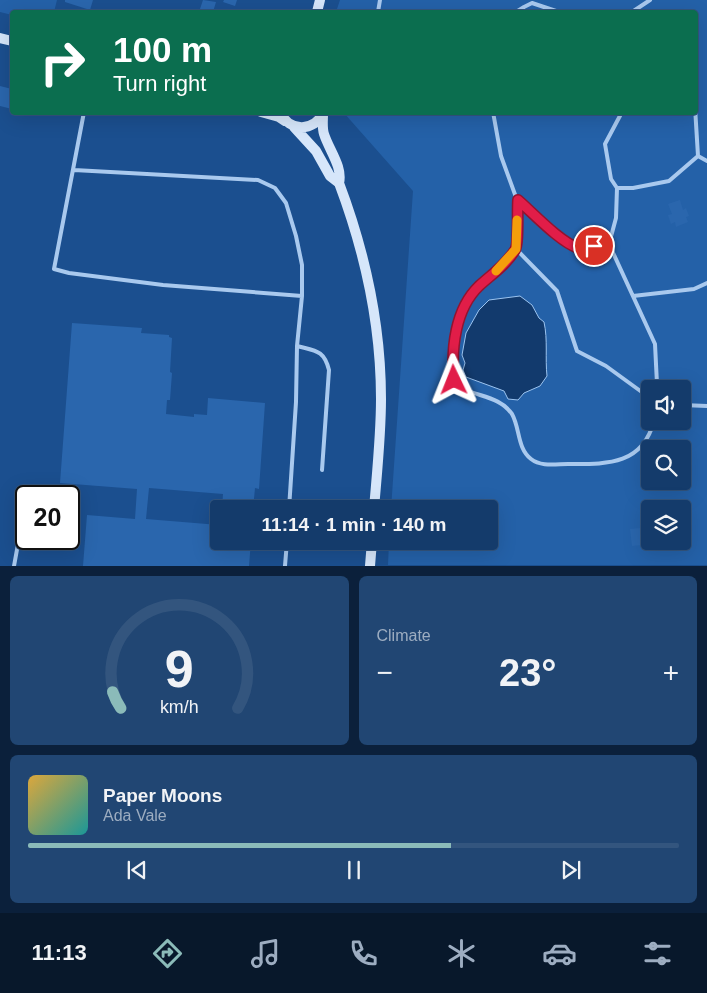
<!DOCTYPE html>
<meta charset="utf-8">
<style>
:root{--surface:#143b6b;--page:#214673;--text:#f1f3f6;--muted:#9dadc1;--line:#33557e;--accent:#8bbbb9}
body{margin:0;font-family:Arial,sans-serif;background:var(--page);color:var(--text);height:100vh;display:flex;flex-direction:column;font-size:19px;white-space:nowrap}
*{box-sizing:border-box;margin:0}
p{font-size:16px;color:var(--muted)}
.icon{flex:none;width:28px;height:28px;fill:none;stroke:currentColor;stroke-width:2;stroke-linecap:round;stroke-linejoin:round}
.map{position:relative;height:566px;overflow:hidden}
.side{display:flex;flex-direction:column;gap:10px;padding:10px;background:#0b203b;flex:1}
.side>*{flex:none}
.guide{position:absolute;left:10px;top:10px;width:688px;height:105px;border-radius:5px;box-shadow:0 5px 20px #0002,0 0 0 1px var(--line);background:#0b6e4f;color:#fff;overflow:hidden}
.controls{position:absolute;left:641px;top:380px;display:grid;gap:10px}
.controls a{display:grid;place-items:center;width:50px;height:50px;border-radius:5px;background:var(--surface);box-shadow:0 5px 20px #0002,0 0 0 1px var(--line);font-size:25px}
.speed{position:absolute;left:15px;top:485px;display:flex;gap:10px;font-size:25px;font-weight:700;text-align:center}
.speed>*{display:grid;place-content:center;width:65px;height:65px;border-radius:50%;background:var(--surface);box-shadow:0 5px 20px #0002,0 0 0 1px var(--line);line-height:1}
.speed .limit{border:2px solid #111;border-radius:8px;background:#fff;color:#111}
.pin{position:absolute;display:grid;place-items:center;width:42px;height:42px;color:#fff;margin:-21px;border:2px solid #fff;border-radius:50%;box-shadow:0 1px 5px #0007}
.me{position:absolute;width:55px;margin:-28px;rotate:358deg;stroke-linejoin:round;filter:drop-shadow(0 0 4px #0008)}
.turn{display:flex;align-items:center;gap:18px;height:105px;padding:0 20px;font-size:22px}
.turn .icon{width:65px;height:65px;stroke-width:2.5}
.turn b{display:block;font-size:35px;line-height:42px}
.big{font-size:38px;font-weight:700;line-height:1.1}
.side .widget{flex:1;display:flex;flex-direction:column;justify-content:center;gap:8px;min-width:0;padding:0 18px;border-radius:8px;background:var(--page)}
.side .dial{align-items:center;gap:0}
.dial svg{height:130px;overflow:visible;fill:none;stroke:var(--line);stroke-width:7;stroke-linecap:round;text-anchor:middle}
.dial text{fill:var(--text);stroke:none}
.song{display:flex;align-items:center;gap:15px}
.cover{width:60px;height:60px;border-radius:8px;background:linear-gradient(135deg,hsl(40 70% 55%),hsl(180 70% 35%))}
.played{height:5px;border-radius:2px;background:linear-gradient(90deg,var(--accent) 65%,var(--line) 65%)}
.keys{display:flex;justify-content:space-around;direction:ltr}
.heat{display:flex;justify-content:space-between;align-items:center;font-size:28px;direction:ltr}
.side .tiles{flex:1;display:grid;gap:10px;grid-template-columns:1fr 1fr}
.widget:last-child{grid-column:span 2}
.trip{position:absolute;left:210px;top:500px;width:288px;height:50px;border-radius:5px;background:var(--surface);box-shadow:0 5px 20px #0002,0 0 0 1px var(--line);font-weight:700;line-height:50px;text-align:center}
.menu{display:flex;height:80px;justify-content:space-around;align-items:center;background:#08182b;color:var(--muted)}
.menu .icon{width:35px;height:35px}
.menu .selected{color:var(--accent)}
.menu b{font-size:22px;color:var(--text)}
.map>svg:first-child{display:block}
.green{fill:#2461a8;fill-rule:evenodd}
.water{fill:#123a6d;stroke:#9cc4f0}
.building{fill:#2a66ad}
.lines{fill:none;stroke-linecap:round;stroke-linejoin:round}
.service{stroke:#a9c9ee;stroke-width:4}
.secondary{stroke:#d6e6fa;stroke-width:10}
.route-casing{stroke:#92132f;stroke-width:12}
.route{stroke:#e11d48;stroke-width:9}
.slow{stroke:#f59e0b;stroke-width:9}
</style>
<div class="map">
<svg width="707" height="566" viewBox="0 0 707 566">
<rect width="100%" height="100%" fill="#1b4f8f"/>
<path class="green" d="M0,0H57L54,12H12V15L0,12Z
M340,0H707V565H388L389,541H489V509H391L413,191L344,113L695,112V12H336ZM650,389H682V421H650ZM650,449H682V481H650ZM650,509H682V541H650Z"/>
<path class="water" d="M520,296L532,305L539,318L544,322C548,340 545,358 547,376L540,386L524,393L518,400L508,399L504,391L466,377L463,370L465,363L462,355L466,333L479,310L489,300Z"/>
<path class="building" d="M65,0H93L90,10L65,2Z
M203,0L216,2L213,12H199Z
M224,0H237L235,6L223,2Z
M0,86L12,89V109L0,106Z
M680,200L683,210L686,208L689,216L686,217L688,222L676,227L675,222L671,224L668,215L672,214L668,204Z
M72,323L142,328L141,333L169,335V337L172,338L170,372L172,373L170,400H167L166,414L194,417V414L207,415L208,398L265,403L259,489L255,488L253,509H222L223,494L149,488L146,519L219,525V541H251L249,566H83L87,515L135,519L137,489L60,483Z
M650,527V541H664V543L632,546L630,529Z"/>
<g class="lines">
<path class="service" d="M378,12L380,0
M516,12L524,7L532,3L559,12
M632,12L650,0
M84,112L54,269L69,273L163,285L302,296
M493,112L501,156L517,200L516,249L557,291L577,351L606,366L650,398
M622,112L605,144L611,179L617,188H633L669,181L698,156L695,107
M698,156L707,161
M74,170L258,180L275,188L286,203L296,236L302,265V296L297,346L296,402L289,509
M518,200L561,237L580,249L609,244L616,218L617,188
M609,244L655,344L657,384L655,389
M516,249C511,255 507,261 501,267C494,274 484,280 477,288C456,312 451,349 454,380C458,383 461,388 466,390C482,397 501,398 512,414C520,428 517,448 531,459C541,467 556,464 568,464C606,464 642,466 654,421
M633,296L694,289L707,283
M297,346C316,351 324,350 329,370L322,470
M682,405L707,406
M304,509L312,501L353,505L356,509
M14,566L26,500
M285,566L287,541"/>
<path class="secondary" d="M317,12L320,0
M0,38L12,41
M261,112L279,117L285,121
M280,112C289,132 314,132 323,113
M323,114C323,121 322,128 324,134C329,150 343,167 339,183C365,252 381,324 381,399C381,435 377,472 374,509
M294,127L316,151L330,176L339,183
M370,566L372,541"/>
</g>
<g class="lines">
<defs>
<path id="route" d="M454,380C451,349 455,309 479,286C491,275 506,265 515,250C519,244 517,210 518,200C533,213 560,242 578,248C583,249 589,247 594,246"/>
</defs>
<use href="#route" class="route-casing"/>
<use href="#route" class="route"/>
<path class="slow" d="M496,271L516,249L517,220"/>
</g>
</svg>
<div class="controls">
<a><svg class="icon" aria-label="sound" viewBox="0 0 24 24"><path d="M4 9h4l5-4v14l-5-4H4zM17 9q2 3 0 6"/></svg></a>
<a><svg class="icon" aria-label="search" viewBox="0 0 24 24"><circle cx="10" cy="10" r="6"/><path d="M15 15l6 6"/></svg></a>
<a><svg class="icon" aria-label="layers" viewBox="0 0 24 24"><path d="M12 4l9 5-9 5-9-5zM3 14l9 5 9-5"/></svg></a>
</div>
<div class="speed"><div class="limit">20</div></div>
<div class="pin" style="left:594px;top:246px;background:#d93025"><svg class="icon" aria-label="arrive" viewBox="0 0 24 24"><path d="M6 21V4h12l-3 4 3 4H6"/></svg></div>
<svg class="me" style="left:454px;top:380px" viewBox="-20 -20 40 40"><path d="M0-17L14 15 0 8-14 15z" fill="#e11d48" stroke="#fff" stroke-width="4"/></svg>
<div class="trip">11:14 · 1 min · 140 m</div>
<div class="guide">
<div class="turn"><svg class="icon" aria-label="right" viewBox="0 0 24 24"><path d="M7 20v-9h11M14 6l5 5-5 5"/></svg><div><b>100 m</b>Turn right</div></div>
</div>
</div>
<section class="side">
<div class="tiles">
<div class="widget dial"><svg viewBox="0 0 100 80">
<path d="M14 69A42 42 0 1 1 86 69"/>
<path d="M14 69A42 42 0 0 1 9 59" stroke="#8bbbb9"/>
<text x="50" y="56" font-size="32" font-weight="700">9</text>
<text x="50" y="72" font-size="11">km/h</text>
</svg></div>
<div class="widget"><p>Climate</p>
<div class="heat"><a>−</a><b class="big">23°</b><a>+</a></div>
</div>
<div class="widget">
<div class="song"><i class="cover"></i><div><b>Paper Moons</b><p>Ada Vale</p></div></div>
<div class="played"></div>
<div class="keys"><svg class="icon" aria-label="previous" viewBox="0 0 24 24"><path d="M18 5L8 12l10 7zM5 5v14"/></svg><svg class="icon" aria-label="pause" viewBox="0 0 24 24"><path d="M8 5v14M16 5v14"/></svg><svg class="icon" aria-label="next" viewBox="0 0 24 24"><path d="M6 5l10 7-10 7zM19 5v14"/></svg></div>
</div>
</div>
</section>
<nav class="menu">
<b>11:13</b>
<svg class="icon selected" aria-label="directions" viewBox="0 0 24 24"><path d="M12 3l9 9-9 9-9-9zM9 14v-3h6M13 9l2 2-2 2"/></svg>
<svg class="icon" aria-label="music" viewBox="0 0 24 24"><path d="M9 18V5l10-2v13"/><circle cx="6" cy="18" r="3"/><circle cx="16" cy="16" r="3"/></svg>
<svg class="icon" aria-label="phone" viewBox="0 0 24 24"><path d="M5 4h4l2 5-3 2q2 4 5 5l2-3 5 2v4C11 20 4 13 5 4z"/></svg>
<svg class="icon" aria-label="climate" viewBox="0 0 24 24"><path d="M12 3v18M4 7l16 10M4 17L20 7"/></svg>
<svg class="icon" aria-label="car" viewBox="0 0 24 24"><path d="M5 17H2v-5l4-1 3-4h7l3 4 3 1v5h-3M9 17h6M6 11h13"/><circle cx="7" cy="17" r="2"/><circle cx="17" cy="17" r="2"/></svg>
<svg class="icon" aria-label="filters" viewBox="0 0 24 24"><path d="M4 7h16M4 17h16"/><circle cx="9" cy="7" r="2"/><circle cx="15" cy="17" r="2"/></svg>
</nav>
